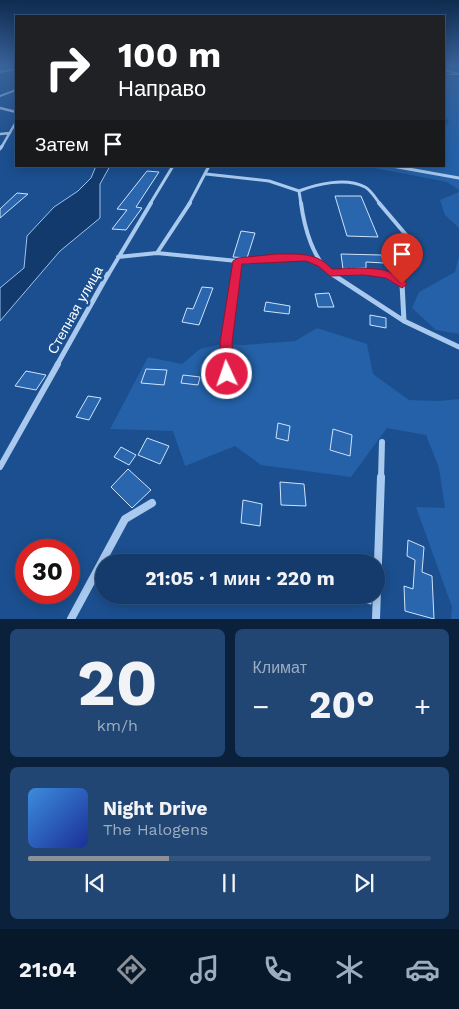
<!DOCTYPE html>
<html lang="ru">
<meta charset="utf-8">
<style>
:root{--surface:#143b6b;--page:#214673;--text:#f1f3f6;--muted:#9dadc1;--line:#33557e;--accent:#8c9099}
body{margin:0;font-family:"Work Sans",sans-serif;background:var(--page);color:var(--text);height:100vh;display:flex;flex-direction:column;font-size:19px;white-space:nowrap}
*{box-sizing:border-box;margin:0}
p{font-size:16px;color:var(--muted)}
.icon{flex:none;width:28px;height:28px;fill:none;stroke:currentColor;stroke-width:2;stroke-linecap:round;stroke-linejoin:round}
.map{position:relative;height:619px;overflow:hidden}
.details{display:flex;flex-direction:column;gap:10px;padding:10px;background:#0b203b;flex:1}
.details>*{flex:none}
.hud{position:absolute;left:15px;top:15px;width:430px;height:152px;border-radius:0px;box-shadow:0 2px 12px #0003,0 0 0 1px var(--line);background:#202124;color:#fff;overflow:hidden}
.speed{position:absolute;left:15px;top:539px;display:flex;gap:10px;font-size:25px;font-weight:700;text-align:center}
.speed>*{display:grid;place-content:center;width:65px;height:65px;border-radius:50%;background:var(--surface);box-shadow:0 2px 12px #0003,0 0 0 1px var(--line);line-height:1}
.speed .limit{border:8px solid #d22;background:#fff;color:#111}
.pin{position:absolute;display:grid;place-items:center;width:42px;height:42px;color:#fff;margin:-51px -21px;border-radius:50% 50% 50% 0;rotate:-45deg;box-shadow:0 0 5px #0007}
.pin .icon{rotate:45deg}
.me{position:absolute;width:55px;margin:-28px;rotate:357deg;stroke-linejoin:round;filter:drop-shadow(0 0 4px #0008)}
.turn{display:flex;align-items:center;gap:18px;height:105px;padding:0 20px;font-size:22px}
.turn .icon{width:65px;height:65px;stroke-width:2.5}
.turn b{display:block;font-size:35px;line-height:42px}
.then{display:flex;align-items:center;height:48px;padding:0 20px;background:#0003;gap:10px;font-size:19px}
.big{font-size:38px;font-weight:700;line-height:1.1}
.details .card{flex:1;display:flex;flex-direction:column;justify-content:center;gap:8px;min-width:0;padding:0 18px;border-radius:8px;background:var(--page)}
.details .dial{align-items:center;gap:0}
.dial b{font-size:65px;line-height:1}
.song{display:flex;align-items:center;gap:15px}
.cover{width:60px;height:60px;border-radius:8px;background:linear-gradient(135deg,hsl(210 70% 55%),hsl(230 70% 35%))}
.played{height:5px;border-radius:2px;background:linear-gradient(90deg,var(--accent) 35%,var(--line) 35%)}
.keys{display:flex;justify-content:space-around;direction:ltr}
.heat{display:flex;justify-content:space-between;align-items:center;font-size:28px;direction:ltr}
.details .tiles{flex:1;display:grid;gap:10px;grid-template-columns:1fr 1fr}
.card:last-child{grid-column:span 2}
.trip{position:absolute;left:95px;top:554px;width:290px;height:50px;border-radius:25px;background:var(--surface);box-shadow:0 2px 12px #0003,0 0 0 1px var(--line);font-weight:700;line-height:50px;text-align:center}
.dock{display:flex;height:80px;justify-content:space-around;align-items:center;background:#08182b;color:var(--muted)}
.dock .icon{width:35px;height:35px}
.dock .on{color:var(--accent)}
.dock b{font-size:22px;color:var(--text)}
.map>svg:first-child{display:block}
.green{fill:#2461a8}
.water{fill:#123a6d;stroke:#9cc4f0}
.building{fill:#2a66ad;stroke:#cfe3fa}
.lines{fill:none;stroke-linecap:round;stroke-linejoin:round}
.lane{stroke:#a9c9ee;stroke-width:1}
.street-far6{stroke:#a9c9ee;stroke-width:2}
.street-far5{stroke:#a9c9ee;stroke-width:2.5}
.street-far4{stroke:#a9c9ee;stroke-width:3}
.street-far3{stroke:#a9c9ee;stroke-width:4}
.street-far2{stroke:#a9c9ee;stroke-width:5}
.street-far1{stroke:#a9c9ee;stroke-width:6}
.street{stroke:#a9c9ee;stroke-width:8}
.route{fill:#e11d48;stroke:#92132f}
.labels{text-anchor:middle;stroke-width:5;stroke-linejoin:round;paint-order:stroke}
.street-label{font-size:14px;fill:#fff;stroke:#1b4f8f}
</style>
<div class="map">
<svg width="459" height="619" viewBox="0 0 459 619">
<rect width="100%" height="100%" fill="#1b4f8f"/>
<path class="green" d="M444,76L459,77V190L447,182L364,166H444V128L449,122L444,113Z
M459,192V228L445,215L440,200Z
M459,256V334L436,330L412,308L419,292L455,272Z
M317,328L367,344L373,374L409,400L438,401L459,399V619H451L452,607L416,507L445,508L439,468L426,435L387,428L351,477L261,465L235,446L185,466L173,431L110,429L148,357L182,364L200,349L222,344L245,345L295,341Z"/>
<path class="water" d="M96,166H110L100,184V218L60,251L0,321V288L24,268L27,236L54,207L78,191L91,178Z"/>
<path class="building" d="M147,171L159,172L136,207L142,208L126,230L112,229L127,210L117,209Z
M17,193L28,194L0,218V209Z
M335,196H361L378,237L347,236Z
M241,231L255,233L247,258L233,257Z
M341,254L381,255L384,263L366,262V268L343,269Z
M202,287L213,288L199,325L182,322L187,308L193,309Z
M329,293L334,307H318L315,294Z
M266,302L290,306L289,314L264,311Z
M370,315L386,318V328L370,325Z
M146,369L167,370L164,385L141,383Z
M26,371L46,375L36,390L15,386Z
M183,375L200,377L198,385L181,383Z
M88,396L101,398L89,420L76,417Z
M278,423L290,426L288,441L276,438Z
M333,429L352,435L350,456L330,450Z
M147,438L169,446L160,464L138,455Z
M121,447L136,455L129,465L114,457Z
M128,469L151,490L132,508L111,487Z
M280,482L304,484L306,506L281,505Z
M243,500L262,504L260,526L241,523Z
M408,540L424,547L422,572L432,576L434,619L405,611L404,586L413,589L415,560L407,556Z
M346,595H370L371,604L345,599Z"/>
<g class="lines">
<path class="lane" d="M444,75L459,74"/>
<path class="street-far6" d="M444,70L459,74
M0,72L16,69
M0,96L16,90"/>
<path class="street-far5" d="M0,108L16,112
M0,134L10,133
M1,148L16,122"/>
<path class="street-far4" d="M0,149L2,146
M392,166L459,178
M206,174L269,181L299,191
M299,191L301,204
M299,191C317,184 346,177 365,187C371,190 376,199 380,204
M150,204L173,166
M189,204L209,166"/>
<path class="street-far3" d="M301,203C304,226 313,262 334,275
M379,203L407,236
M157,253L190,203
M118,257L157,253L247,262L276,257H308L321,263
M330,273L364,272L389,275
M108,275L151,203
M236,275L238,261"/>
<path class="street-far2" d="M332,274L404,321L459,347
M382,274L388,275L402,284L404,321
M57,365L108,274
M227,365L226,343L236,274"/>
<path class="street-far1" d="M227,364V374
M0,467L58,364
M381,478L382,442"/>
<path class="street" d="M71,619L125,519L152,503
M376,619L381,477"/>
</g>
<linearGradient id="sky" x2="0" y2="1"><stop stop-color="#0f2b4f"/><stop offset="0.43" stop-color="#39639b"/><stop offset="1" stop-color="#39639b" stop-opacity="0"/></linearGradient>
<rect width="459" height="153" fill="url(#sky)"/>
<path class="route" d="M276,254C298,254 317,252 332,269C356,269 391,263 407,284L402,288L386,278L364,275L330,276L318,266L306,261L242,264L232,343L234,374L232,378H222L220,343L233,261L238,258Z"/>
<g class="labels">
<g class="street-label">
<text transform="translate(75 310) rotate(-61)" y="5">Степная улица</text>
</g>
</g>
</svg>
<div class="speed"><div class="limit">30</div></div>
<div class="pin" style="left:402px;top:284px;background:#d93025"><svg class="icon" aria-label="arrive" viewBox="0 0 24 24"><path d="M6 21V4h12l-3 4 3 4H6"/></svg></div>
<svg class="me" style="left:227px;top:374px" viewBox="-20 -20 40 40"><circle r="17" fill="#e11d48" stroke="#fff" stroke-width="3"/><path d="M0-11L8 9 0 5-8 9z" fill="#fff"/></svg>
<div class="trip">21:05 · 1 мин · 220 m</div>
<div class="hud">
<div class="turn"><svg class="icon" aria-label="right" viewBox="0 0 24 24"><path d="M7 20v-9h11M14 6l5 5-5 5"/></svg><div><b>100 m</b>Направо</div></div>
<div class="then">Затем<svg class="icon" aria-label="arrive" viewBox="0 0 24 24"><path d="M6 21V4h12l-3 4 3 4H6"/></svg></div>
</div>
</div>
<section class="details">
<div class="tiles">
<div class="card dial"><b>20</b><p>km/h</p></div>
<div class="card"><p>Климат</p>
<div class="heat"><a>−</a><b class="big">20°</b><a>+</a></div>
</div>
<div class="card">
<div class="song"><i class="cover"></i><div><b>Night Drive</b><p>The Halogens</p></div></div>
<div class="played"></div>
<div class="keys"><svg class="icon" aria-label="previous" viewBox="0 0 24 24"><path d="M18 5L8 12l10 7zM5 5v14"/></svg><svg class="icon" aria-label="pause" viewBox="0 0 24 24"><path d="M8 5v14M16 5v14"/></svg><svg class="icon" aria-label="next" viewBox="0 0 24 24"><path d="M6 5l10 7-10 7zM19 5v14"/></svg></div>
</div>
</div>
</section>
<nav class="dock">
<b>21:04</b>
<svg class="icon on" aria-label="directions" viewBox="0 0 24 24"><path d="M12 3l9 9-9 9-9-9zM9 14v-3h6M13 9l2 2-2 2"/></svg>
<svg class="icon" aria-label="music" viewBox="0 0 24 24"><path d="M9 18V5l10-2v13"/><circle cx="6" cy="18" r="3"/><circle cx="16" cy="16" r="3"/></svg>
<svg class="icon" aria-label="phone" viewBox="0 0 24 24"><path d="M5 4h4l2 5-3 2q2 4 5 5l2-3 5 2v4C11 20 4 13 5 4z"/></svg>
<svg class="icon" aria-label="climate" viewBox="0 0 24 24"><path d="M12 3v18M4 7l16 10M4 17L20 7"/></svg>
<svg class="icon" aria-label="car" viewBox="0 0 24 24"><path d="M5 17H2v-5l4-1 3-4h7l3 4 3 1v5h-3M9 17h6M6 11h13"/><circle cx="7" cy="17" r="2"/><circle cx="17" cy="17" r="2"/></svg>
</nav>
